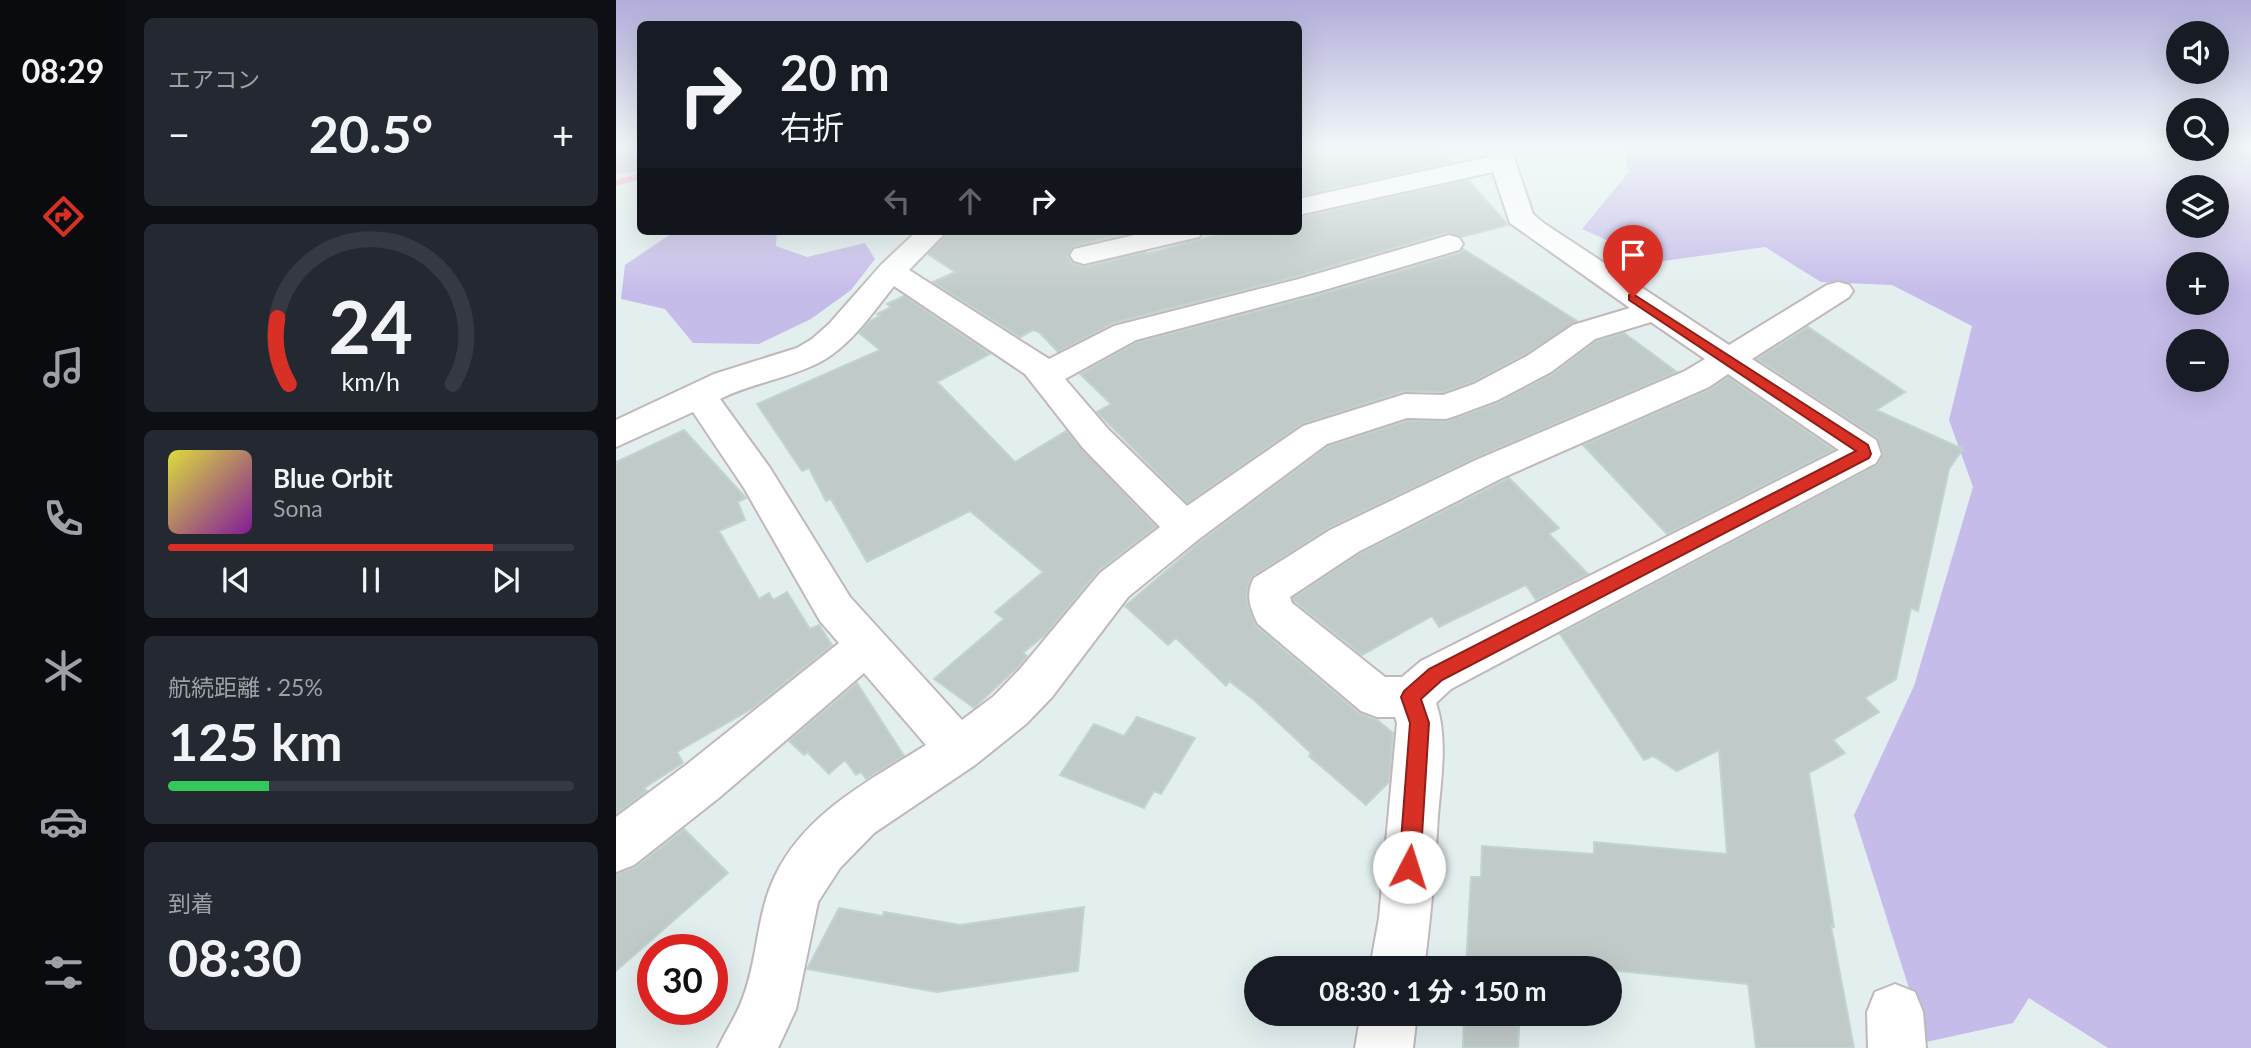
<!DOCTYPE html>
<html lang="ja">
<meta charset="utf-8">
<style>
:root{--surface:#171b24;--page:#242831;--text:#f1f3f6;--muted:#9ea1a6;--line:#363941;--accent:#d93025}
body{margin:0;font-family:Lato,"Noto Sans JP",sans-serif;background:var(--page);color:var(--text);height:100vh;display:flex;flex-direction:column;font-size:26px;white-space:nowrap}
*{box-sizing:border-box;margin:0}
p{font-size:23px;color:var(--muted)}
.icon{flex:none;width:38px;height:38px;fill:none;stroke:currentColor;stroke-width:2;stroke-linecap:round;stroke-linejoin:round}
.map{position:relative;flex:1;overflow:hidden}
.side{display:flex;flex-direction:column;gap:18px;padding:18px;background:#0d0f14;width:490px}
.side>*{flex:none}
.top-card{position:absolute;left:21px;top:21px;width:665px;height:214px;border-radius:10px;box-shadow:0 7px 28px #0002;background:#171b24;color:var(--text);overflow:hidden}
.controls{position:absolute;left:1550px;top:21px;display:grid;gap:14px}
.controls a{display:grid;place-items:center;width:63px;height:63px;border-radius:50%;background:var(--surface);box-shadow:0 7px 28px #0002;font-size:35px}
.speed{position:absolute;left:21px;top:934px;display:flex;gap:14px;font-size:35px;font-weight:700;text-align:center}
.speed>*{display:grid;place-content:center;width:91px;height:91px;border-radius:50%;background:var(--surface);box-shadow:0 7px 28px #0002;line-height:1}
.speed .limit{border:10px solid #d22;background:#fff;color:#111}
.pin{position:absolute;display:grid;place-items:center;width:60px;height:60px;color:#fff;margin:-72px -30px;border-radius:50% 50% 50% 0;rotate:-45deg;box-shadow:0 0 7px #0007}
.pin .icon{rotate:45deg}
.me{position:absolute;width:77px;margin:-38px;rotate:5deg;stroke-linejoin:round;filter:drop-shadow(0 0 5px #0008)}
.turn{display:flex;align-items:center;gap:24px;height:147px;padding:0 28px;font-size:32px}
.turn .icon{width:91px;height:91px;stroke-width:2.5}
.turn b{display:block;font-size:49px;line-height:60px}
.lanes{display:flex;align-items:center;height:66px;padding:0 28px;background:#0003;justify-content:center;gap:35px;direction:ltr}
.lanes .off{opacity:.35}
.big{font-size:52px;font-weight:700;line-height:1.1}
.side .widget{flex:1;display:flex;flex-direction:column;justify-content:center;gap:10px;min-width:0;padding:0 24px;border-radius:10px;background:var(--page)}
.side .dial{align-items:center;gap:0}
.dial svg{height:182px;overflow:visible;fill:none;stroke:var(--line);stroke-width:7;stroke-linecap:round;text-anchor:middle}
.dial text{fill:var(--text);stroke:none}
.song{display:flex;align-items:center;gap:21px}
.cover{width:84px;height:84px;border-radius:10px;background:linear-gradient(135deg,hsl(60 70% 55%),hsl(290 70% 35%))}
.played{height:7px;border-radius:4px;background:linear-gradient(90deg,var(--accent) 80%,var(--line) 80%)}
.keys{display:flex;justify-content:space-around;direction:ltr}
.heat{display:flex;justify-content:space-between;align-items:center;font-size:38px;direction:ltr}
.charge{height:10px;border-radius:5px;background:linear-gradient(90deg,#34c759 25%,var(--line) 0)}
.trip{position:absolute;left:628px;top:956px;width:378px;height:70px;border-radius:35px;background:var(--surface);box-shadow:0 7px 28px #0002;font-weight:700;line-height:70px;text-align:center}
main{display:flex;flex:1;min-height:0}
.tabs{display:flex;flex-direction:column;width:126px;justify-content:space-around;align-items:center;background:#090b0e;color:var(--muted)}
.tabs .icon{width:49px;height:49px}
.tabs .active{color:var(--accent)}
.tabs b{font-size:32px;color:var(--text)}
.map>svg:first-child{display:block}
.green{fill:#c6bcea;fill-rule:evenodd}
.lines{fill:none;stroke-linecap:round;stroke-linejoin:round}
.stream{fill:#ffa3c4;fill-rule:evenodd}
.building{fill:#c0cac9;stroke:#c0d5d2;stroke-width:2}
.minor-casing{stroke:#c0b8ba;stroke-width:4}
.minor{fill:#fff;fill-rule:evenodd}
.route{fill:#d93025;stroke:#8d1f18;stroke-width:2}
</style>
<main>
<nav class="tabs">
<b>08:29</b>
<svg class="icon active" aria-label="directions" viewBox="0 0 24 24"><path d="M12 3l9 9-9 9-9-9zM9 14v-3h6M13 9l2 2-2 2"/></svg>
<svg class="icon" aria-label="music" viewBox="0 0 24 24"><path d="M9 18V5l10-2v13"/><circle cx="6" cy="18" r="3"/><circle cx="16" cy="16" r="3"/></svg>
<svg class="icon" aria-label="phone" viewBox="0 0 24 24"><path d="M5 4h4l2 5-3 2q2 4 5 5l2-3 5 2v4C11 20 4 13 5 4z"/></svg>
<svg class="icon" aria-label="climate" viewBox="0 0 24 24"><path d="M12 3v18M4 7l16 10M4 17L20 7"/></svg>
<svg class="icon" aria-label="car" viewBox="0 0 24 24"><path d="M5 17H2v-5l4-1 3-4h7l3 4 3 1v5h-3M9 17h6M6 11h13"/><circle cx="7" cy="17" r="2"/><circle cx="17" cy="17" r="2"/></svg>
<svg class="icon" aria-label="filters" viewBox="0 0 24 24"><path d="M4 7h16M4 17h16"/><circle cx="9" cy="7" r="2"/><circle cx="15" cy="17" r="2"/></svg>
</nav>
<section class="side">
<div class="widget"><p>エアコン</p>
<div class="heat"><a>−</a><b class="big">20.5°</b><a>+</a></div>
</div>
<div class="widget dial"><svg viewBox="0 0 100 80">
<path d="M14 69A42 42 0 1 1 86 69"/>
<path d="M14 69A42 42 0 0 1 9 40" stroke="#d93025"/>
<text x="50" y="56" font-size="32" font-weight="700">24</text>
<text x="50" y="72" font-size="11">km/h</text>
</svg></div>
<div class="widget">
<div class="song"><i class="cover"></i><div><b>Blue Orbit</b><p>Sona</p></div></div>
<div class="played"></div>
<div class="keys"><svg class="icon" aria-label="previous" viewBox="0 0 24 24"><path d="M18 5L8 12l10 7zM5 5v14"/></svg><svg class="icon" aria-label="pause" viewBox="0 0 24 24"><path d="M8 5v14M16 5v14"/></svg><svg class="icon" aria-label="next" viewBox="0 0 24 24"><path d="M6 5l10 7-10 7zM19 5v14"/></svg></div>
</div>
<div class="widget"><p>航続距離 · 25%</p><b class="big">125 km</b><div class="charge"></div></div>
<div class="widget"><p>到着</p><b class="big">08:30</b></div>
</section>
<div class="map">
<svg width="1635" height="1048" viewBox="0 0 1635 1048">
<rect width="100%" height="100%" fill="#e3efef"/>
<path class="green" d="M0,147H24V171L0,174Z
M1007,147H1635V1048H1492L1413,998L1397,1023L1310,1042L1238,815L1298,686L1357,487L1333,420L1356,326L1276,285L1205,282L1149,247L1040,262L966,229L1013,172ZM1563,187H1601V226H1563ZM1563,264H1601V303H1563ZM1563,341H1601V380H1563Z
M59,231H161L160,246L191,257L249,243L259,259L235,290L195,319L143,344L77,343L49,309L5,299L9,265Z"/>
<g class="lines">
<path class="stream" d="M24,173V179L0,186V180Z"/>
</g>
<path class="building" d="M702,147H822L836,162L682,196V151Z
M852,180L892,225L845,237L832,232L682,276L497,323L442,352L423,332L417,330L404,337L317,282L339,272L312,254L334,231H521L457,246L452,256L457,264L469,267L529,252L530,254L616,231H682V218Z
M847,249L961,321L910,354L857,382L827,392L788,391L686,424L571,503L481,412L495,404L464,374L521,342L706,294L844,253Z
M288,296L374,354L321,382L399,462L450,431L540,527L482,571L430,634L407,653L411,656L402,667L358,708L318,679L388,619L379,612L427,572L354,511L251,562L215,499L210,501L193,468L186,471L141,404L264,350L243,333L254,321L264,316L261,314L275,307L271,304Z
M1192,327L1289,392L1260,410L1347,449L1333,469L1302,611L1295,608L1280,679L1249,698L1263,712L1217,740L1229,753L1193,773L1218,927L1215,926L1238,1048H1140L1132,984L994,970V968H850L855,877H865L866,846L978,854V842L1111,854L1103,750L1061,771L1037,756L1028,760L944,634L1262,464L1267,453L1261,438L1141,359Z
M1008,333L1061,372L859,458L713,528L636,577L631,589V601L640,626L743,713L761,720L777,733L773,782L750,805L693,756L695,753L638,700L613,681L610,686L560,638L552,645L509,606L585,541L712,446L791,421H831L883,402L936,374L980,341Z
M1112,377L1218,450L1051,534L967,445L1094,389Z
M68,430L130,498L122,502L129,520L103,531L143,599L153,593L157,600L171,592L194,629L203,625L216,645L137,708L61,752L67,763L28,788L31,791L0,814V462Z
M893,478L943,528L933,534L972,574L920,600L910,585L823,627L816,616L746,655L678,601L677,598L743,554Z
M241,683L288,756L250,779L245,772L240,775L229,760L213,774L191,752L188,755L173,741Z
M521,717L579,738L545,794L538,791L528,808L444,775L478,724L508,736Z
M68,829L112,873L0,971V874L20,867Z
M468,907L462,971L321,992L191,969L223,908L267,916L268,912L344,925Z
M848,1013H904L902,1048H847Z"/>
<g class="lines">
<defs>
<path id="minor" d="M870,147H894L917,214L929,224L1113,345L1211,285L1222,282L1233,285L1237,291L1233,297L1136,359L1260,440L1265,454L1260,463L835,689L820,703C832,738 825,779 822,816C819,867 815,917 808,968H754L763,918L781,723L779,717H761L745,711L642,624C634,608 629,594 638,578L714,530L860,460L1069,371L1089,359L1035,322L979,339L935,372L882,400L842,415L830,419L791,418L711,444L583,539L512,597L436,697L410,724L359,765L258,833L224,868L202,902L180,1009L162,1048H102C109,1032 120,1017 126,1000C142,961 140,915 159,876C189,813 253,781 310,745L248,673L104,797L18,865L0,872V817L70,765L223,643L204,621L128,488L77,412L0,447V420L98,374L181,348L196,339L213,324L265,265L301,231H331L293,270L433,359L498,326L683,279L823,238L833,235L843,238L847,244L843,250L705,291L520,340L449,379L493,430L571,506L687,426L789,394L827,395L858,384L911,356L957,325L1014,308L894,223L877,172L682,215V199L872,157ZM278,286L409,374L467,448L544,527L484,573L404,669L378,696L346,720L234,597L154,468L104,399C136,383 175,378 206,361C236,344 257,312 278,286ZM1112,374L1223,450L805,661L786,677H769L676,603L674,597L742,552L886,478L1093,387Z
M536,231H587L583,237L468,264L458,261L454,255L458,249Z
M1279,984L1299,992L1307,1012L1310,1048H1252L1251,1012L1259,992Z
M745,1013H801L797,1048H739Z"/>
</defs>
<use href="#minor" class="minor-casing"/>
<use href="#minor" class="minor"/>
</g>
<linearGradient id="sky" x2="0" y2="1"><stop stop-color="#b1adda"/><stop offset="0.5" stop-color="#f2f8f8"/><stop offset="1" stop-color="#f2f8f8" stop-opacity="0"/></linearGradient>
<rect width="1635" height="293" fill="url(#sky)"/>
<path class="route" d="M1017,294L1252,445L1255,454L1253,458L826,680L805,699L813,723L804,867L801,874L793,877L786,874L783,867L794,723L785,697L788,691L813,669L1240,451L1013,300V295Z"/>
</svg>
<div class="controls">
<a><svg class="icon" aria-label="sound" viewBox="0 0 24 24"><path d="M4 9h4l5-4v14l-5-4H4zM17 9q2 3 0 6"/></svg></a>
<a><svg class="icon" aria-label="search" viewBox="0 0 24 24"><circle cx="10" cy="10" r="6"/><path d="M15 15l6 6"/></svg></a>
<a><svg class="icon" aria-label="layers" viewBox="0 0 24 24"><path d="M12 4l9 5-9 5-9-5zM3 14l9 5 9-5"/></svg></a>
<a>+</a>
<a>−</a>
</div>
<div class="speed"><div class="limit">30</div></div>
<div class="pin" style="left:1017px;top:297px;background:#d93025"><svg class="icon" aria-label="arrive" viewBox="0 0 24 24"><path d="M6 21V4h12l-3 4 3 4H6"/></svg></div>
<svg class="me" style="left:793px;top:867px" viewBox="-20 -20 40 40"><circle r="19" fill="#fff"/><path d="M0-13L10 11 0 6-10 11z" fill="#d93025"/></svg>
<div class="trip">08:30 · 1 分 · 150 m</div>
<div class="top-card">
<div class="turn"><svg class="icon" aria-label="right" viewBox="0 0 24 24"><path d="M7 20v-9h11M14 6l5 5-5 5"/></svg><div><b>20 m</b>右折</div></div>
<div class="lanes"><svg class="icon off" aria-label="left" viewBox="0 0 24 24"><path d="M17 20v-9H6M10 6l-5 5 5 5"/></svg><svg class="icon off" aria-label="ahead" viewBox="0 0 24 24"><path d="M12 20V5M6 11l6-6 6 6"/></svg><svg class="icon" aria-label="right" viewBox="0 0 24 24"><path d="M7 20v-9h11M14 6l5 5-5 5"/></svg></div>
</div>
</div>
</main>
